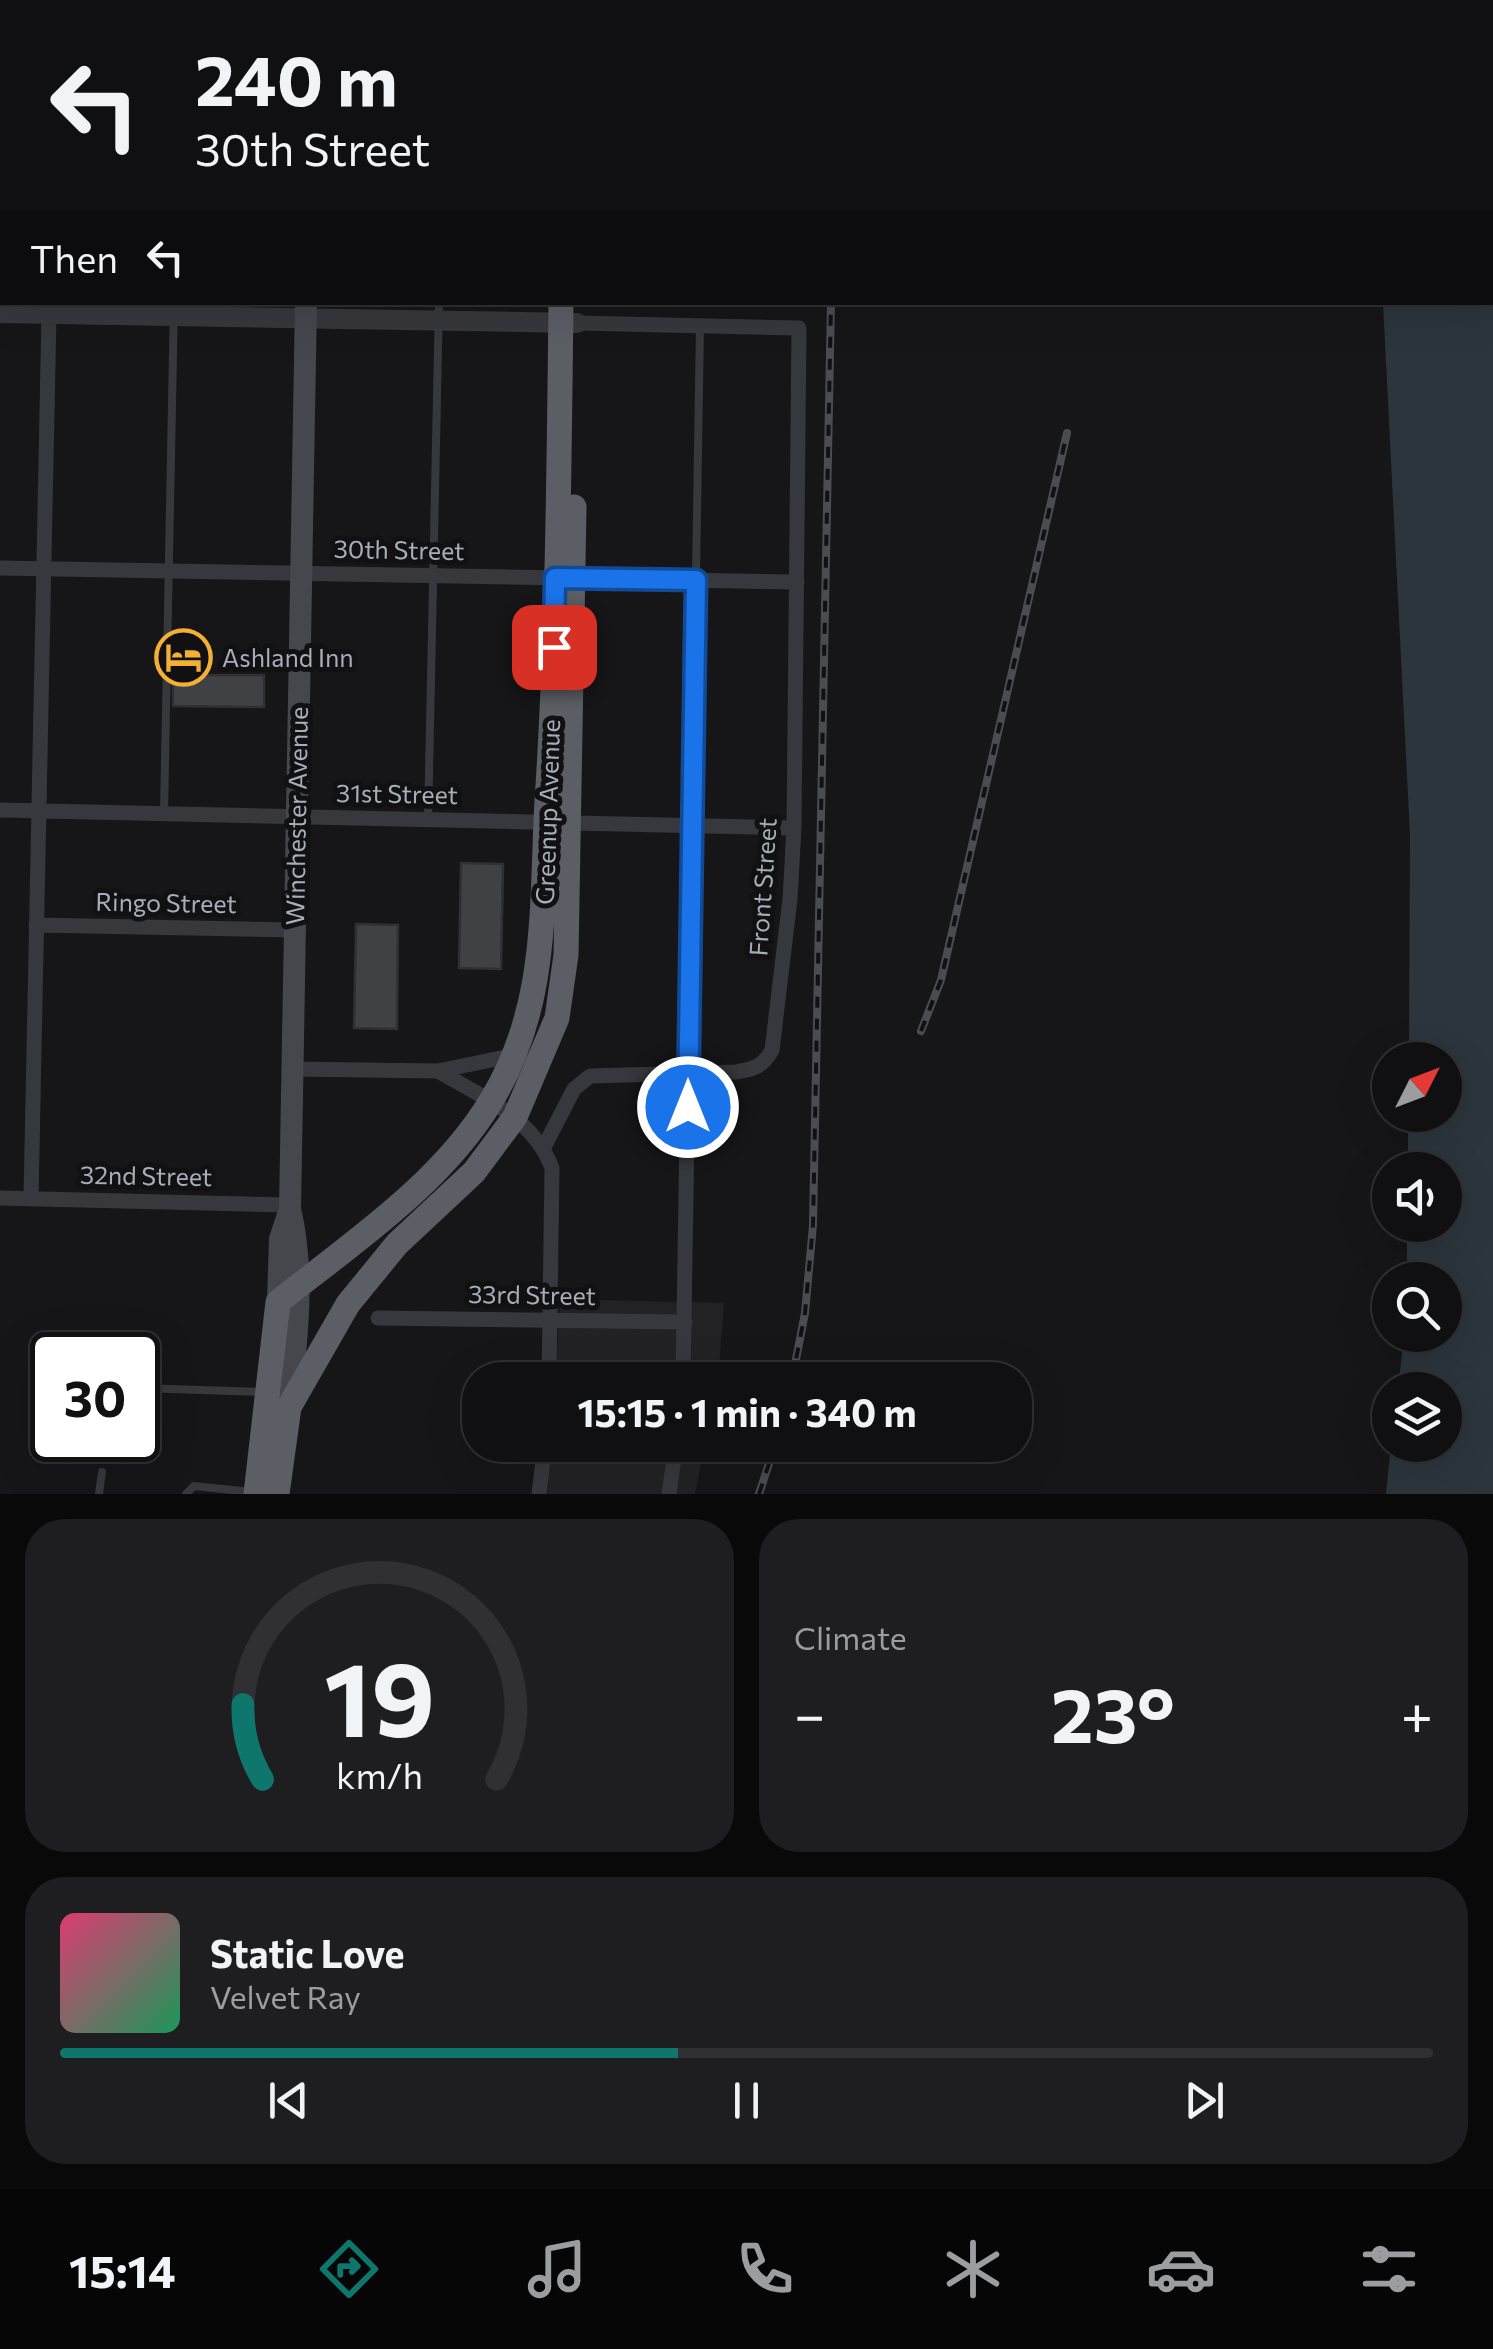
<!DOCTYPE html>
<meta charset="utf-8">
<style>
:root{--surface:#101012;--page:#1e1e20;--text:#f1f3f6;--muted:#9c9d9f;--line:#303032;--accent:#0f766e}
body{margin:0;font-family:Commissioner,sans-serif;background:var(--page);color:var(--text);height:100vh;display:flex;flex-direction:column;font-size:38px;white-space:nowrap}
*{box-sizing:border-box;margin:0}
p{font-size:32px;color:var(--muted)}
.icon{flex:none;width:55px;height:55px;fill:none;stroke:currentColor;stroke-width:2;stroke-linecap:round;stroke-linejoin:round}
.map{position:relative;height:1494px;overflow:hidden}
.sheet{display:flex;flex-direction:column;gap:25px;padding:25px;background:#09090a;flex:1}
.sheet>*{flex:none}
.guide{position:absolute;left:0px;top:0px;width:1495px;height:305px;box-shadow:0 10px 40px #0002,0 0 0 2px var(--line);background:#101012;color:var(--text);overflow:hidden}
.needle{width:65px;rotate:48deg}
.tools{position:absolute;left:1372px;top:1042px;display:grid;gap:20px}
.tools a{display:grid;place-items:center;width:90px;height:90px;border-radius:50%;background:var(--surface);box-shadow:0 10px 40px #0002,0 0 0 2px var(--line);font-size:50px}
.speed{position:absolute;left:30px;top:1332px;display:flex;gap:20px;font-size:50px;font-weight:700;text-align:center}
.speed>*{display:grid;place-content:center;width:130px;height:130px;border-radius:50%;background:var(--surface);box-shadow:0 10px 40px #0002,0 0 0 2px var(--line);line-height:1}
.speed .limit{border:5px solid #111;border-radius:15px;background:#fff;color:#111}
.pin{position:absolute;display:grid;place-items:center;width:85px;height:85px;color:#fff;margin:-42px;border-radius:20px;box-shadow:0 5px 15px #0006}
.me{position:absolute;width:110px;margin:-55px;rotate:0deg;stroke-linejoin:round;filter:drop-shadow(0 0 8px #0008)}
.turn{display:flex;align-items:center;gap:35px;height:210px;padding:0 30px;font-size:45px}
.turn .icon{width:130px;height:130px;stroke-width:2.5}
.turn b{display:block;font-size:70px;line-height:85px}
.then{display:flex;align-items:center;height:95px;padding:0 30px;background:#0003;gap:20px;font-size:38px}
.big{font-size:75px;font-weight:700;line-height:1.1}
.sheet .widget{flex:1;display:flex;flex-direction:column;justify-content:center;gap:15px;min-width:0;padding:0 35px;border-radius:40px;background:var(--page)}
.sheet .dial{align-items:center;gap:0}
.dial svg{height:260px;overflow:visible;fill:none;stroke:var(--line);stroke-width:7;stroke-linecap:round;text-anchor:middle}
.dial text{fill:var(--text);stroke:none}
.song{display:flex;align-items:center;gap:30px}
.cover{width:120px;height:120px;border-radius:15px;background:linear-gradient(135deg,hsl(340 70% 55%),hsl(150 70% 35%))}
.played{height:10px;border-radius:5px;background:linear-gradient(90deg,var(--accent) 45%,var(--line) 45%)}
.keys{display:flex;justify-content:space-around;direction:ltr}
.heat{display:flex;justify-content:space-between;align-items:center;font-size:55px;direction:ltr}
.sheet .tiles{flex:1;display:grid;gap:25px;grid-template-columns:1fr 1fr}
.widget:last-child{grid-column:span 2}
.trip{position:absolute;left:462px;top:1362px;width:570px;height:100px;border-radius:40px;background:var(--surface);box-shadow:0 10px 40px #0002,0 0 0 2px var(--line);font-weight:700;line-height:100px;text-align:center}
.dock{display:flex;height:160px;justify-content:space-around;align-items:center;background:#060607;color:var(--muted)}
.dock .icon{width:70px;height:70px}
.dock .on{color:var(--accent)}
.dock b{font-size:45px;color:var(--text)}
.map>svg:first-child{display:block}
.built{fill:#222225}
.water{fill:#2c353c}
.building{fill:#404145;stroke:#303034;stroke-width:2.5}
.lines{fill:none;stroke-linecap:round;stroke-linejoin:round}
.service{stroke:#37383d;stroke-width:8}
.minor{stroke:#37383d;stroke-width:15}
.tertiary{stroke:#37383d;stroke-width:20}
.secondary{stroke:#45474d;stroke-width:22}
.trunk{stroke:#5b5e65;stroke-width:25}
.rail-casing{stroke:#4a4c52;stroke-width:8}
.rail{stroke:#111113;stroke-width:4;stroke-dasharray:11;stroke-linecap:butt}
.route-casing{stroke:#114b97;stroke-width:25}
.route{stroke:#1a73e8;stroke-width:18}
.labels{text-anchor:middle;stroke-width:10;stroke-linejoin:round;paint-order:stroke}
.street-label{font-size:25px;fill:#a8adb8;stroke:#111113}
.poi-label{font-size:25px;fill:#a8adb8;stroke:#111113;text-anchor:start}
</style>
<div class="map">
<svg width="1493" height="1494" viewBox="0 0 1493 1494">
<rect width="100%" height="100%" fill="#161618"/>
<path class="built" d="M560,1299L724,1303L718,1380H556Z
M552,1445H705L695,1494H547Z"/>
<path class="water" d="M1374,0H1493V1494H1386L1391,1445H1445V1390H1398L1404,1335H1445V1280H1407V1225H1445V1170H1408V1115H1445V1060H1409L1410,835L1383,303L1492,302V2Z"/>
<path class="building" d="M173,641H193V675H264V707L173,706Z
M461,863L503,864L501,969L459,968Z
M356,924L398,925L397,1029L354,1028Z"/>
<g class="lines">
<path class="service" d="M180,2V0
M443,2V0
M164,813L174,302
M428,820L439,302
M688,1074L700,326
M41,1385H52
M138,1388L261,1392
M99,1494L102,1472
M186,1494L194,1486L251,1492"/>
<path class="minor" d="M0,3H2
M0,568L797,582
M0,810L794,828
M36,925L295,930
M292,1069L438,1071L515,1055
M438,1071C482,1097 533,1117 552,1168L549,1380
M544,1147L574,1089L590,1076L736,1072C755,1069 763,1066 772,1050L790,899L794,828L799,328L577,323
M0,1198L290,1205
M31,1198L49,314
M378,1318L685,1322
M683,1380L688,1074
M539,1494L545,1445
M669,1494L676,1445"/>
<path class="tertiary" d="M54,2V0
M0,313L577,323"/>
<path class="secondary" d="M311,2V0
M278,1302L280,1239L289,1212
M290,1404C297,1340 305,1271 290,1209L306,302"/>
<path class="trunk" d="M566,2V0
M584,2V0
M256,1494L278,1302C352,1243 442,1183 491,1101C549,1006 541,907 547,801C558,635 559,468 561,302
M277,1494L289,1407L348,1304L397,1244L474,1172L515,1117L557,1018L566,955L574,507"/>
<defs>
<path id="rail" d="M835,2V0
M1200,2L1201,0
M921,1031L941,980L1067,433
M792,1380L805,1313L813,1225L831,302
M759,1494L775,1445"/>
</defs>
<use href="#rail" class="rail-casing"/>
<use href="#rail" class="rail"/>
</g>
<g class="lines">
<defs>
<path id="route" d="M554,647L555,578L696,580L688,1107"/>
</defs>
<use href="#route" class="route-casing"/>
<use href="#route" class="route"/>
</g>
<defs>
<symbol id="hotel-ring" viewBox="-11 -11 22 22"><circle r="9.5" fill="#111113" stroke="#f2b134" stroke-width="1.5"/><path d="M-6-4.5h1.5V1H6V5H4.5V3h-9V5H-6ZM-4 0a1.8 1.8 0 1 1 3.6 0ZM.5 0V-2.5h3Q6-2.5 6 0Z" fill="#f2b134"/></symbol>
</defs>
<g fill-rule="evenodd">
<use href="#hotel-ring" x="152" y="626" width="63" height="63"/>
</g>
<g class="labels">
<g class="street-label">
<text transform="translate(399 550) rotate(1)" y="9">30th Street</text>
<text transform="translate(397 794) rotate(1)" y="9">31st Street</text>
<text transform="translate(548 812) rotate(-88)" y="9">Greenup Avenue</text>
<text transform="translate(297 816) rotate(-89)" y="9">Winchester Avenue</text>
<text transform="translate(763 887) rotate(-86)" y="9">Front Street</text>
<text transform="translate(166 903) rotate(1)" y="9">Ringo Street</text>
<text transform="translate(146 1176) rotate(1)" y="9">32nd Street</text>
<text transform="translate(532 1295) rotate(1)" y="9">33rd Street</text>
</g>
<g class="poi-label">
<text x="222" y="667">Ashland Inn</text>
</g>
</g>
</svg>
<div class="tools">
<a><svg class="needle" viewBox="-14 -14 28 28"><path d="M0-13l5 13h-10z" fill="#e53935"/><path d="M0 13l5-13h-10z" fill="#9c9d9f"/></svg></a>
<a><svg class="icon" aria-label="sound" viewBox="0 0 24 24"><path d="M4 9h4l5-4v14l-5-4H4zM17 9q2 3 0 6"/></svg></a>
<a><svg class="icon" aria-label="search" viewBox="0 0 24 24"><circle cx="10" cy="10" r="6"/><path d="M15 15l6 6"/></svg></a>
<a><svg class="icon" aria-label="layers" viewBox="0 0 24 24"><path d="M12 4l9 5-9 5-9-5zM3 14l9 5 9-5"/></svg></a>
</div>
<div class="speed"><div class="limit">30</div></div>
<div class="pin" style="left:554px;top:647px;background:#d93025"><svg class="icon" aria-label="arrive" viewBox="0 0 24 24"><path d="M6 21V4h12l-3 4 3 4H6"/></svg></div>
<svg class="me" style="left:688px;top:1107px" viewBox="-20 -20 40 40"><circle r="17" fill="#1a73e8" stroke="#fff" stroke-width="3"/><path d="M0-11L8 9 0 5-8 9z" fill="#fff"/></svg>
<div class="trip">15:15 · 1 min · 340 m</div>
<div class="guide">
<div class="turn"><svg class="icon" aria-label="left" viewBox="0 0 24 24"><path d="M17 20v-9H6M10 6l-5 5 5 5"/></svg><div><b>240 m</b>30th Street</div></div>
<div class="then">Then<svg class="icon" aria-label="left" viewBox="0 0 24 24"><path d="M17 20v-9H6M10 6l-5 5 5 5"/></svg></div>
</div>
</div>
<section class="sheet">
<div class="tiles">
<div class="widget dial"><svg viewBox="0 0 100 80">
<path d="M14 69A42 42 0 1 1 86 69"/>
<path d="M14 69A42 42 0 0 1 8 46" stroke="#0f766e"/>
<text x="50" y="56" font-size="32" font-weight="700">19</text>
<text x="50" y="72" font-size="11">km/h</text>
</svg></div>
<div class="widget"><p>Climate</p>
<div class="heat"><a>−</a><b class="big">23°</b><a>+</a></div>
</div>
<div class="widget">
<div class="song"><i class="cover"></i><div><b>Static Love</b><p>Velvet Ray</p></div></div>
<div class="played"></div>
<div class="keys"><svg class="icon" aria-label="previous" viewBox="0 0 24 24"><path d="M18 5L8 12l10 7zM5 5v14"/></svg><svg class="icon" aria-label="pause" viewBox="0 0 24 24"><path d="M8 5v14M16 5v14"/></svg><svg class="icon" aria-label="next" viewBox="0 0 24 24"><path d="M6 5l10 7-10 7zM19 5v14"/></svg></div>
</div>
</div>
</section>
<nav class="dock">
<b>15:14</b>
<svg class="icon on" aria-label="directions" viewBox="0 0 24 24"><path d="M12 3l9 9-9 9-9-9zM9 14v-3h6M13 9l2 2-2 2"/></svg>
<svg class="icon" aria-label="music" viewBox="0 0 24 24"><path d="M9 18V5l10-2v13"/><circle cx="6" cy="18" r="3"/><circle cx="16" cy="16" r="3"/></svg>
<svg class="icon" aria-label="phone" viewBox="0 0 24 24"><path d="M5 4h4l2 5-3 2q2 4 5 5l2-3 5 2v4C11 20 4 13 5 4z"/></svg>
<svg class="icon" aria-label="climate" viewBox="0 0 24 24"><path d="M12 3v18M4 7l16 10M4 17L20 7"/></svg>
<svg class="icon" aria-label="car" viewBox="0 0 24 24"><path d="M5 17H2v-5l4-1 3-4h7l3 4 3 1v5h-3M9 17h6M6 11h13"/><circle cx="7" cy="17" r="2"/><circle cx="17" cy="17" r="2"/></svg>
<svg class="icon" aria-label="filters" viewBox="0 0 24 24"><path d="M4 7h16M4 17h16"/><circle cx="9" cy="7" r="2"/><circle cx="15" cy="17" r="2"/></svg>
</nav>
